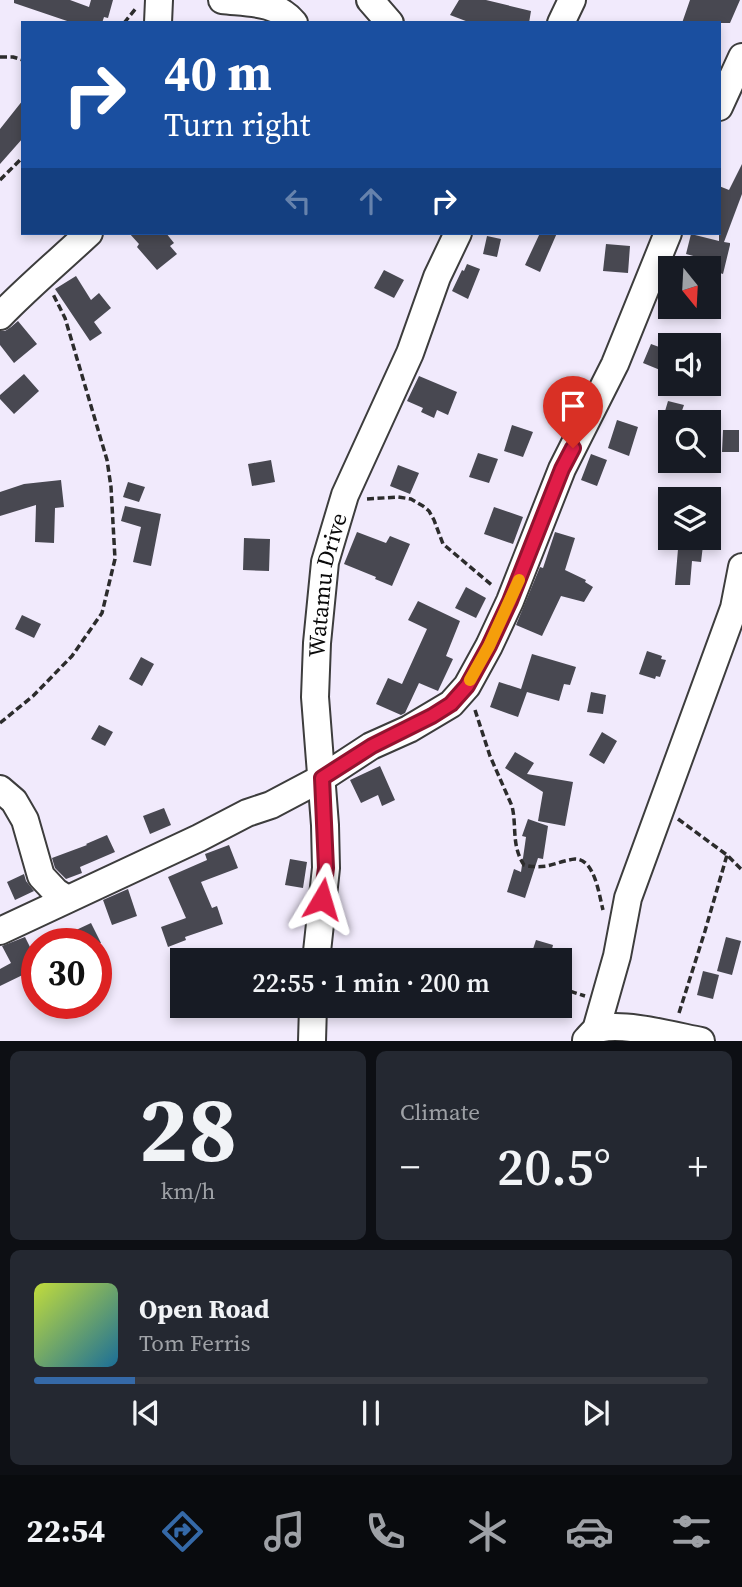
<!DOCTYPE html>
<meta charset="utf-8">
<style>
:root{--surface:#171b24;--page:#242831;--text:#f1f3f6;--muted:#9ea1a6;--line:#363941;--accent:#3569a7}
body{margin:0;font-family:"Source Serif 4",serif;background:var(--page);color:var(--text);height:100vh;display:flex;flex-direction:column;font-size:26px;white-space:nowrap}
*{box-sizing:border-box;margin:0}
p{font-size:23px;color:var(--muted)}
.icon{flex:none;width:38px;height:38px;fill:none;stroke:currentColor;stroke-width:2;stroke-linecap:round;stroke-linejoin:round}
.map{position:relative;height:1041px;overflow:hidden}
.sheet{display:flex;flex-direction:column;gap:10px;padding:10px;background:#0d0f14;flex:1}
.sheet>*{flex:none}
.guide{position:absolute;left:21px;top:21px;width:700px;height:214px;border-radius:0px;box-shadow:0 4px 10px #0003;background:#1a4fa0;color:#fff;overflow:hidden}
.needle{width:46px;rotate:162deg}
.buttons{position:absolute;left:658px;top:256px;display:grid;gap:14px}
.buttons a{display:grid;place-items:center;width:63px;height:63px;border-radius:0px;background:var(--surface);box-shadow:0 4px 10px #0003;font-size:35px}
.speed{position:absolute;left:21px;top:928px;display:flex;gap:14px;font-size:35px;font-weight:700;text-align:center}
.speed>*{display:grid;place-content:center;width:91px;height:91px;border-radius:50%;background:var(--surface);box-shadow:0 4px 10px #0003;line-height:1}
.speed .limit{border:10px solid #d22;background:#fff;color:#111}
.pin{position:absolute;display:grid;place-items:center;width:60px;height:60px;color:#fff;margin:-72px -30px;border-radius:50% 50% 50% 0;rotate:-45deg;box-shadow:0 0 7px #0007}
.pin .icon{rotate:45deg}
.me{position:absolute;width:77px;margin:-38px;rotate:7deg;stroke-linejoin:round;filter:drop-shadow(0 0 5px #0008)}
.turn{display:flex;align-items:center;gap:24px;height:147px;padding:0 28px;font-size:32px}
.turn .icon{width:91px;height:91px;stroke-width:2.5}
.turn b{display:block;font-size:49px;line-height:60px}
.lanes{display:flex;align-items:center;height:66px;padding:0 28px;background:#0003;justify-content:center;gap:35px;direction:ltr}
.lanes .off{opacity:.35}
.big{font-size:52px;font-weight:600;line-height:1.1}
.sheet .card{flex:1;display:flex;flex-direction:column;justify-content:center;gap:10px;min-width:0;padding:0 24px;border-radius:10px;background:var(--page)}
.sheet .dial{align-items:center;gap:0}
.dial b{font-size:91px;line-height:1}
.song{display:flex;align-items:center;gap:21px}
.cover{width:84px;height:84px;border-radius:10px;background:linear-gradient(135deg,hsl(70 70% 55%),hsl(200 70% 35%))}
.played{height:7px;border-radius:4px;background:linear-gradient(90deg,var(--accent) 15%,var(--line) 15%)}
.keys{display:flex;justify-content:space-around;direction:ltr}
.heat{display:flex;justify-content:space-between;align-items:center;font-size:38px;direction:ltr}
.sheet .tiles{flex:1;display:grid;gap:10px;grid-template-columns:1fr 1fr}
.card:last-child{grid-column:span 2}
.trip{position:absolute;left:170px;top:948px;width:402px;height:70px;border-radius:0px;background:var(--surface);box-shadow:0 4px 10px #0003;font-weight:600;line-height:70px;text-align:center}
.tab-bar{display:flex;height:112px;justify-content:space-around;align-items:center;background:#090b0e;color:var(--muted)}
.tab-bar .icon{width:49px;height:49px}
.tab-bar .selected{color:var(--accent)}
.tab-bar b{font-size:32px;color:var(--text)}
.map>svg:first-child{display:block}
.building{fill:#484851}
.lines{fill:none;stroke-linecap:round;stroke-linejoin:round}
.minor-casing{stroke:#3d3d3d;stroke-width:30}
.path{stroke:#2c2c2c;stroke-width:3.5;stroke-dasharray:7 3.5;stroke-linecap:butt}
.minor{stroke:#fff;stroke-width:26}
.route-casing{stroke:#92132f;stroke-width:18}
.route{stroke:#e11d48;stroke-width:12}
.slow{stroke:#f59e0b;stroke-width:12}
.labels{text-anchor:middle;stroke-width:7;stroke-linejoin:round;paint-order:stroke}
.street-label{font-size:23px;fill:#0a0a0a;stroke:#fff}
</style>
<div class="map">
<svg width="742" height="1041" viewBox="0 0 742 1041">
<rect width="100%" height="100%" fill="#f1eafc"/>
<path class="building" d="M14,0H70L89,7L91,0H113L108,18L104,17L102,23H73L14,3Z
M459,0H486L531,11L529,23H471L450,15Z
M690,0H740L730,23H682Z
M23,100V138L0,164V129Z
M742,164V194L724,242L730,243V245L723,274L720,273L709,297V268H706L708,260L686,254L691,234L719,241V186L729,190Z
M129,233H166L174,243L170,246L177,254L157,270L137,247L139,244Z
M540,233H557L540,272L525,265Z
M487,236L501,239L497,257L483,254Z
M606,244L630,246L628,273L603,271Z
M467,264L480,269L468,299L452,291L462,270L464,271Z
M384,270L404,280L394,298L374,288Z
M76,276L91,300L99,293L111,308L94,322L102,333L90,341L55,289Z
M18,321L37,344L14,363L0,345V331H5L11,327Z
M651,344L670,351V358L665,372L643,363Z
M24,374L39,391L14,414L0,399V395Z
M419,376L457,392L448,415L437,410L434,418L421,412L423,408L407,401Z
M552,389L568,398L560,412L544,403Z
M668,401L684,405L678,422L663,418Z
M617,420L638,427L629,456L608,448Z
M512,425L533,432L523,457L504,451Z
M723,430H739V452H722Z
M478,453L498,459L489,483L469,477Z
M591,454L607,460L597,486L581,480Z
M271,460L275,482L252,486L248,464Z
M398,465L419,473L410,494L390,486Z
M61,480L64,507L55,508L54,543L35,542L36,505L0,516V492L24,484Z
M128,482L145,487L139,502L123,497Z
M125,506L161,514L151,566L133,562L141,527L121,521Z
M494,507L523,517L513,544L484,534Z
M357,532L386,543L390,536L410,544L392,586L375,579L376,577L344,564Z
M555,532L575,538L565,570L586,580L585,582L593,587L584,602L561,596L542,636L516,625L540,567L543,568Z
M679,537H704L701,562L692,561L690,585H675Z
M244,538L270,539L269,571L243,570Z
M466,587L486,598L476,618L455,608Z
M418,601L460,621L446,656L453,659L438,691L419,683L405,713L401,715L376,704L388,678L402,684L427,629L408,620Z
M22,615L41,624L34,638L15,629Z
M647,651L662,656L661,659L666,660L660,677L656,676L655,679L639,674Z
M532,654L576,667L570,685L564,684L559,701L527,692L518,717L490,707L499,682L521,689Z
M141,657L154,664L142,686L129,679Z
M591,692L606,695L603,714L587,712Z
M99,725L113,732L105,746L91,739Z
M602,732L617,741L604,764L589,755Z
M515,752L534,763L527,774L573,782L565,826L538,821L543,792L505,768Z
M380,766L395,800L382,806L378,795L361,803L350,780Z
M164,808L171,825L150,834L143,816Z
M528,819L548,826L543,859L538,858L525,898L507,892L514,869L521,872L526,837L522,836Z
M107,835L115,852L80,867L82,873L66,879L55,868L52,858L87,845L86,844Z
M229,845L238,868L201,882L212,908L217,906L223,924L185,937L186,940L168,947L161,927L186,918L168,877L207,860L205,854Z
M290,859L307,862L303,888L285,885Z
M24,874L26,881L34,891L15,900L7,882Z
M128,889L137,916L112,925L103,900Z
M91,923L101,943H80L74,931Z
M25,937L37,961V968L0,986V969L11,963L2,946Z
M726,937L741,941L732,975L717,971Z
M536,940L553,945L549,961H529Z
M703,971L719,975L713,999L697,995Z"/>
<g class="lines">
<defs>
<g id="minor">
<path d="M222,0C248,3 276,1 294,23"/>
<path d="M370,0L390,23"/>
<path d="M158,23L159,0"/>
<path d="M561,23L572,0"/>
<path d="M719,107L742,57"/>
<path d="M0,316C28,287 59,261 89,233"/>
<path d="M0,789L14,801L25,820L41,876L56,892L67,899"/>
<path d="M0,931L199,838L247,813L271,805L322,778L371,746L409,729L451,704L467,686L489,646L510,601L562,469L615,364L668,233"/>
<path id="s1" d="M316,961L326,868L325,825L315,697L317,643L325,562L345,495L410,353L437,277L458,233"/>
<path d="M596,1030L617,956L628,898L734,608L742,567"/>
<path d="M586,1040C590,1036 593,1031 598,1029C623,1022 675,1036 701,1041"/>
<path d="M312,1041L313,1006"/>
</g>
</defs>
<use href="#minor" class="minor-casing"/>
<path class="path" d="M124,23L137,7
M0,57H13L23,60
M0,180L23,157
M367,499L398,497L411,499L423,506L429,511L434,520L443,544L493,586
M475,710L490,756L512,806C517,827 511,845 524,865C532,867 538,867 547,866C556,864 565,860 575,859C595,859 599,895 603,910
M0,723L33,696L72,656L102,613L115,559L111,487L107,460L65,318L53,294
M678,819L727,855L742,870
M560,988L585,996
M679,1013L705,931L727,855"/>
<use href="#minor" class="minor"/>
</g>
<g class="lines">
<defs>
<path id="route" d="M322,899L326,868L322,778L372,746L432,716L451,704L467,686L489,646L510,601L562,469L573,448"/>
</defs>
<use href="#route" class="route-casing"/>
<use href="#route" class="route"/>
<path class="slow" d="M470,680L489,646L519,580"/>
</g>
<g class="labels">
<g class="street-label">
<text dy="8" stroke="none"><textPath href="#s1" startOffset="378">Watamu Drive</textPath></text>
</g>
</g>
</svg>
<div class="buttons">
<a><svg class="needle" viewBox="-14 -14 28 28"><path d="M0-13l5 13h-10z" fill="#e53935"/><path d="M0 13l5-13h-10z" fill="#9ea1a6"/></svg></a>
<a><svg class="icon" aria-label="sound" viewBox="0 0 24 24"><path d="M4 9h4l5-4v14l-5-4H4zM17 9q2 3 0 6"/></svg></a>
<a><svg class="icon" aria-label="search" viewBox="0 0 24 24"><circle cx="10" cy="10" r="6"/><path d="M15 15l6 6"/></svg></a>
<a><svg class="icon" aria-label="layers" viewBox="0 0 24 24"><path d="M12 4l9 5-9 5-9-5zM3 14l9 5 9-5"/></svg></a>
</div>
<div class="speed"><div class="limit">30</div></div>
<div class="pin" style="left:573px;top:448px;background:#d93025"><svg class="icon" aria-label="arrive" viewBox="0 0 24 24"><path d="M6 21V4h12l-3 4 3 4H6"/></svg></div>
<svg class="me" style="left:322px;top:899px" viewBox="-20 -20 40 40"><path d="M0-17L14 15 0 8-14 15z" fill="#e11d48" stroke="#fff" stroke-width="4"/></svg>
<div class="trip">22:55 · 1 min · 200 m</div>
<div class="guide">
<div class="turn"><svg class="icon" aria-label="right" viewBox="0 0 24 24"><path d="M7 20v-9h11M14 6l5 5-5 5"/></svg><div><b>40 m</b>Turn right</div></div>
<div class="lanes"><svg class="icon off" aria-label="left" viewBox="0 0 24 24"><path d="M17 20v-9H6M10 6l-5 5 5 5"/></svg><svg class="icon off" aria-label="ahead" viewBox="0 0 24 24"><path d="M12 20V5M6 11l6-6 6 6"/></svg><svg class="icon" aria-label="right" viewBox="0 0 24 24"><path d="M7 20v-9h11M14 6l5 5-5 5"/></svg></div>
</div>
</div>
<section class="sheet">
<div class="tiles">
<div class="card dial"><b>28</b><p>km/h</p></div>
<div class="card"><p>Climate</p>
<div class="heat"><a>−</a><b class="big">20.5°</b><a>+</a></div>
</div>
<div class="card">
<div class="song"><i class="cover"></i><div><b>Open Road</b><p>Tom Ferris</p></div></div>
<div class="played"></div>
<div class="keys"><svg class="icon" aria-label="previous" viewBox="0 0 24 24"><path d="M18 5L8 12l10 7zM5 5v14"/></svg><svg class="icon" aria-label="pause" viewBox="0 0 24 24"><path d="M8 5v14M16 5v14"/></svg><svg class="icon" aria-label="next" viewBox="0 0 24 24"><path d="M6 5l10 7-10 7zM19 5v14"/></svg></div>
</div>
</div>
</section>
<nav class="tab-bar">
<b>22:54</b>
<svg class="icon selected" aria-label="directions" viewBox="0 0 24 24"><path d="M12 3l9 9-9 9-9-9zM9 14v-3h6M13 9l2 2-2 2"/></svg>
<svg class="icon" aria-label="music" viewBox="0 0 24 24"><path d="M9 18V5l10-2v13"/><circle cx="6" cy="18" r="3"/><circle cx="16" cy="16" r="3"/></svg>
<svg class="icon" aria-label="phone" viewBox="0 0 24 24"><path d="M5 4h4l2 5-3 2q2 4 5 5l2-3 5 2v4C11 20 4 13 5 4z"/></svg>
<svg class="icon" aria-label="climate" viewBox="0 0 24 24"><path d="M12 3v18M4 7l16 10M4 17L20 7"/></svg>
<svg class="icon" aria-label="car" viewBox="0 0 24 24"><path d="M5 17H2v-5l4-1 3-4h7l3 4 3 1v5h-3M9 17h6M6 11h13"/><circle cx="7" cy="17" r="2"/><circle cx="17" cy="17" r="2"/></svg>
<svg class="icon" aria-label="filters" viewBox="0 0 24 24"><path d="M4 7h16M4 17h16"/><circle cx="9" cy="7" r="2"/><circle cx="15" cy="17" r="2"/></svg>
</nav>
